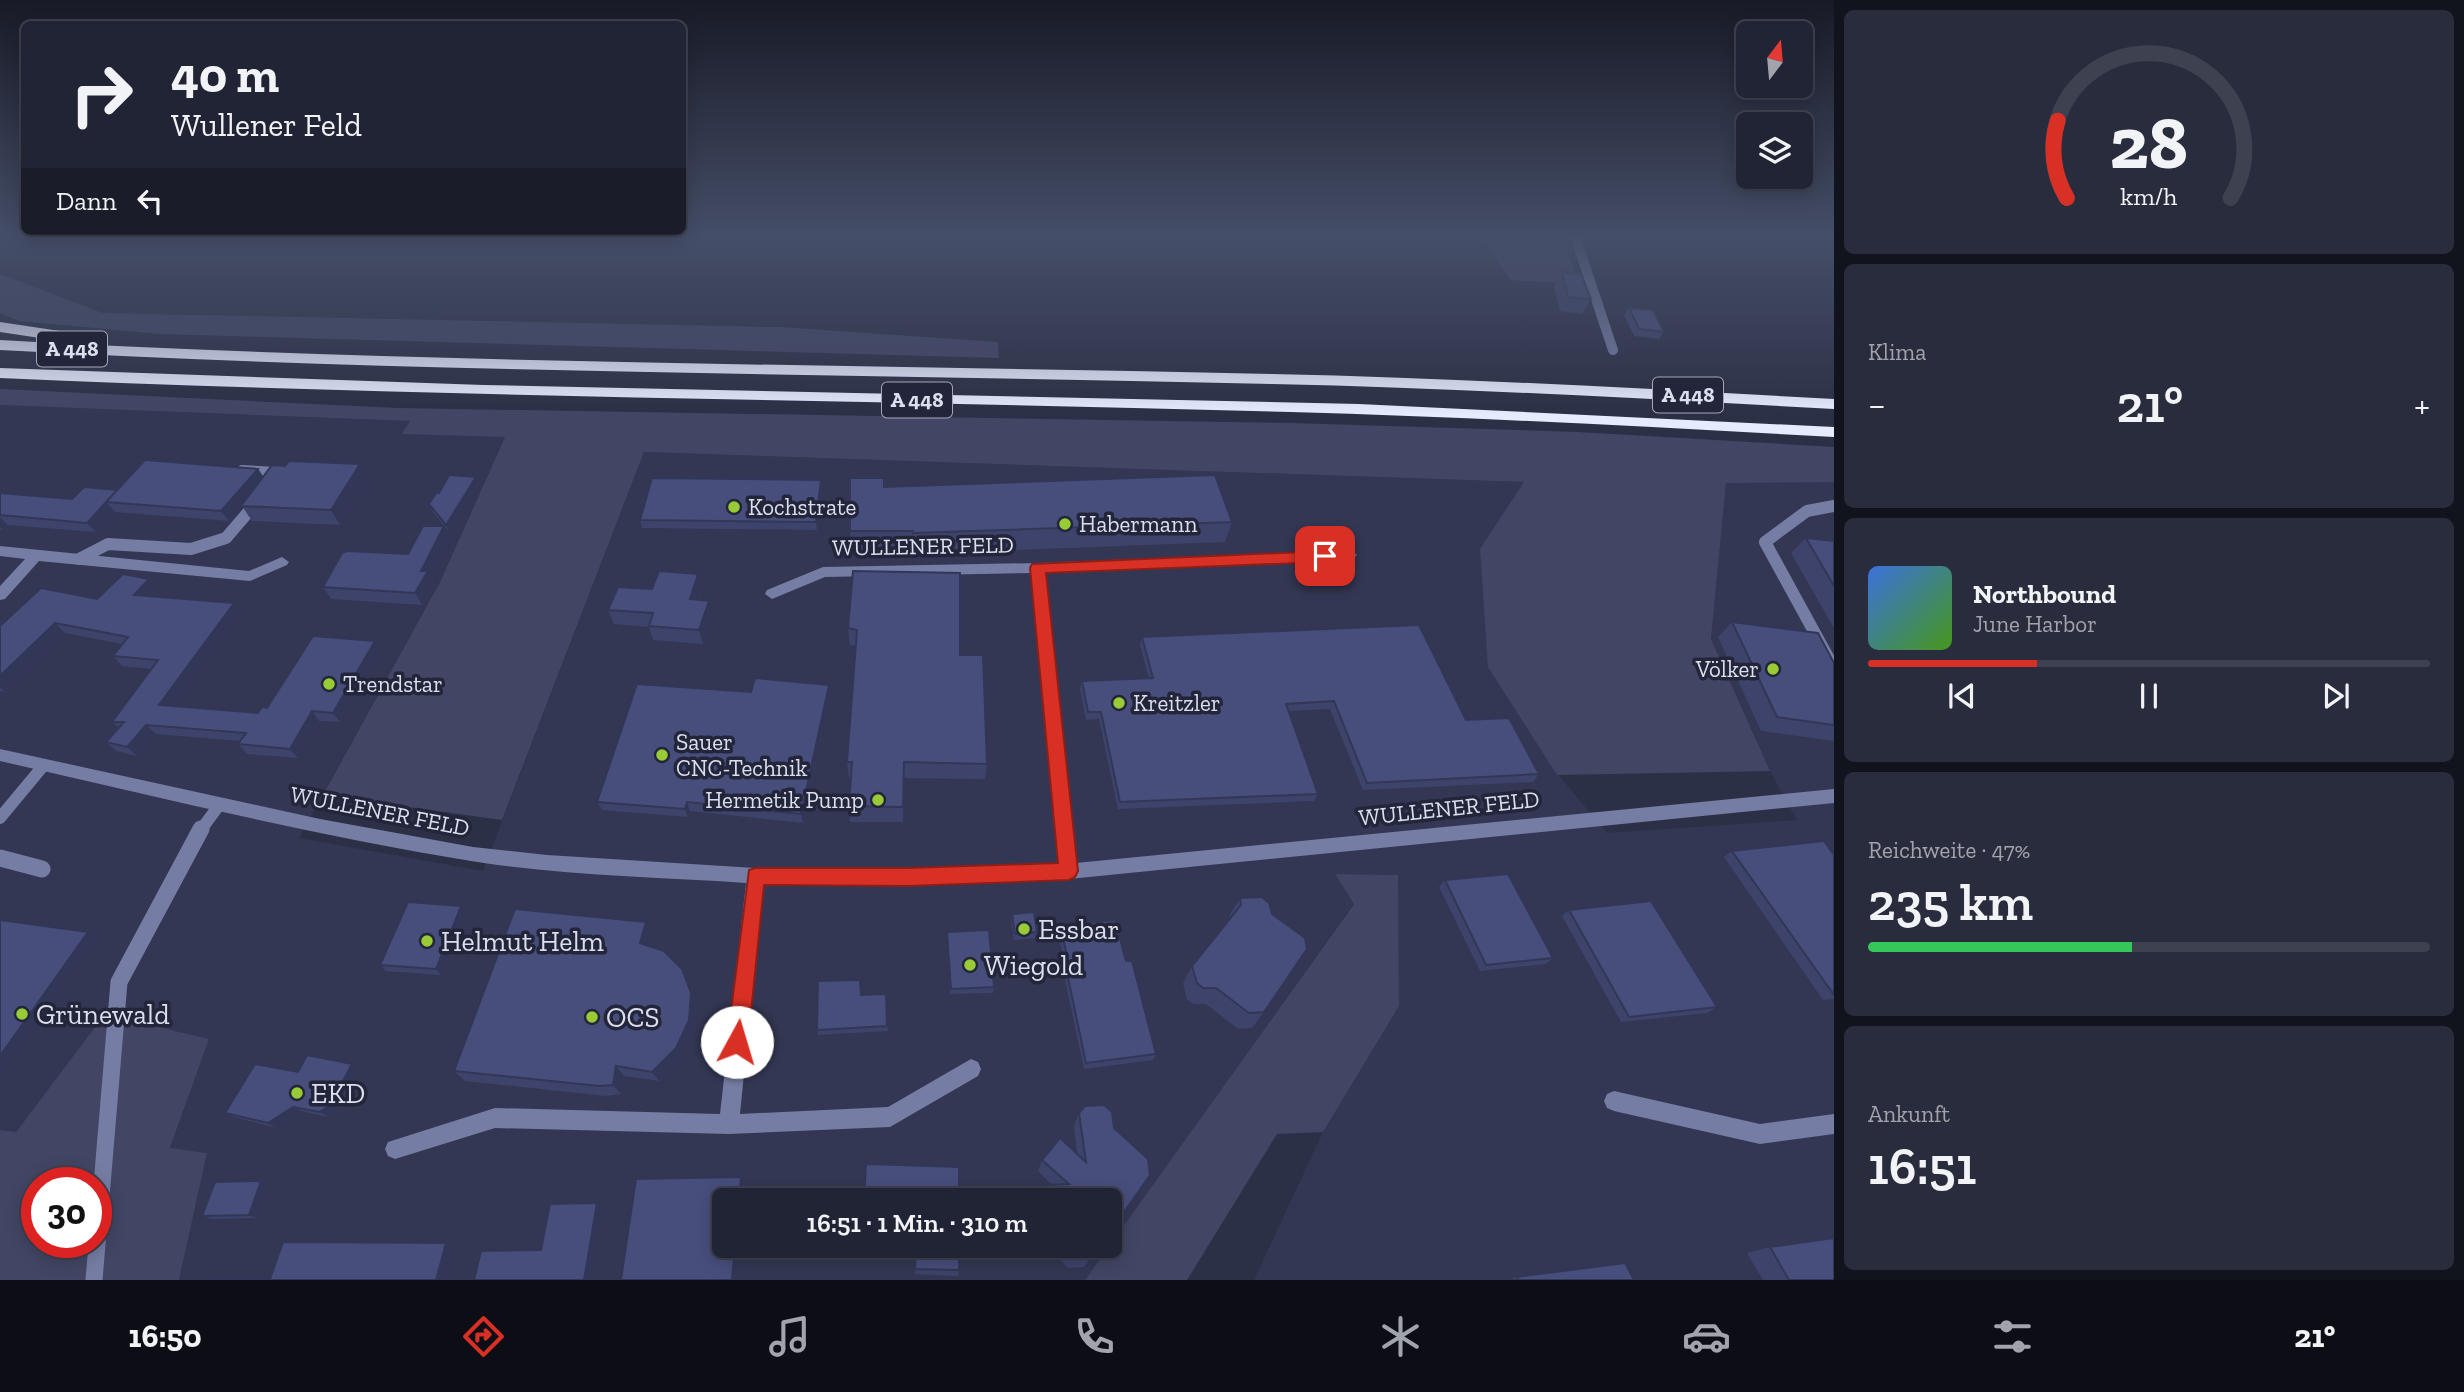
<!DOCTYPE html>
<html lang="de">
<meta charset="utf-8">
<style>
:root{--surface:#212434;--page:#292c3c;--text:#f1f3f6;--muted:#a2a4ac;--line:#3e414f;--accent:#d93025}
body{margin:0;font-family:"Zilla Slab",serif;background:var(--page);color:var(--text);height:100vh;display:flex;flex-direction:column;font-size:26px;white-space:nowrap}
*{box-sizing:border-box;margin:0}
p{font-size:23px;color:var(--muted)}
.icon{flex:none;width:38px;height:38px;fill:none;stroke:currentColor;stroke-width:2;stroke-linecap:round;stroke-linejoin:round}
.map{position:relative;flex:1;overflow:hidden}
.side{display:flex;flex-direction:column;gap:10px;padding:10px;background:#12141d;width:630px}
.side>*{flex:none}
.guide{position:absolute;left:21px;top:21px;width:665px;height:214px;border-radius:10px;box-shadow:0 4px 18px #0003,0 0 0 2px var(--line);background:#212434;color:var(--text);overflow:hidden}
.needle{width:46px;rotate:16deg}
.controls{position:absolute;left:1736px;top:21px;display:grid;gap:14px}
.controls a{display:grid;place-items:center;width:77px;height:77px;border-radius:10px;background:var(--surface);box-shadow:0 4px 18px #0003,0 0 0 2px var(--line);font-size:35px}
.speed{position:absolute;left:21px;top:1167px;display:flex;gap:14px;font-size:35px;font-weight:700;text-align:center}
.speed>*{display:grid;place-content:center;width:91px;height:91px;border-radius:50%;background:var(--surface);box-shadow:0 4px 18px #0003,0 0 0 2px var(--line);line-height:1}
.speed .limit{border:10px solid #d22;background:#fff;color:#111}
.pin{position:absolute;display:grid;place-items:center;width:60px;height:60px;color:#fff;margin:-30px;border-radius:14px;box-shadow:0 4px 10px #0006}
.me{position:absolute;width:77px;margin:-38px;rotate:6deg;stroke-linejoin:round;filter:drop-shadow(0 0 5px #0008)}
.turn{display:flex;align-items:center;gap:24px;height:147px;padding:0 35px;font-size:32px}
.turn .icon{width:91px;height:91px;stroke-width:2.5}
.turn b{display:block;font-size:49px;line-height:60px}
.then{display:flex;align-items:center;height:66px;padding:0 35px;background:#0003;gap:14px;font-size:26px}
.big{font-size:52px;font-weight:600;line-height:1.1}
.side .tile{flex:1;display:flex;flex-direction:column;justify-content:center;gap:10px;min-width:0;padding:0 24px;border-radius:10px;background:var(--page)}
.side .dial{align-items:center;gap:0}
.dial svg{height:182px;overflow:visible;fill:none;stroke:var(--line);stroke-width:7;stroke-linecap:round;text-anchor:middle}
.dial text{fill:var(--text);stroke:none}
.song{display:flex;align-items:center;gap:21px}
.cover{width:84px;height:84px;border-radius:10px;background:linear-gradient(135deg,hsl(220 70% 55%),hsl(100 70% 35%))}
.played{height:7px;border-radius:4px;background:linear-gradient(90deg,var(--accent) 30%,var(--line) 30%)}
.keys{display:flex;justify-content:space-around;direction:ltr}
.heat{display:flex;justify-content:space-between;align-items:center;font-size:38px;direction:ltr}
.charge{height:10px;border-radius:5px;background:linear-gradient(90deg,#34c759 47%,var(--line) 0)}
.trip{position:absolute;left:712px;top:1188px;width:410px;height:70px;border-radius:10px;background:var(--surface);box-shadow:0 4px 18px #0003,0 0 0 2px var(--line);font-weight:600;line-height:70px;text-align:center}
.tabs{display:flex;height:112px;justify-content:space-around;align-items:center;background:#0d0e15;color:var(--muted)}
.tabs .icon{width:49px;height:49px}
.tabs .current{color:var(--accent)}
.tabs b{font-size:32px;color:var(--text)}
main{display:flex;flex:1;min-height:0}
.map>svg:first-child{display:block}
.built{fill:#333753}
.green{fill:#424664;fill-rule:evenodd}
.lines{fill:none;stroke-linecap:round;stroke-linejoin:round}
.lane-far2{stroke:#767da4;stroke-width:10}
.lane-far1{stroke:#767da4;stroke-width:12}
.lane{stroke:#767da4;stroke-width:17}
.street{fill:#767da4;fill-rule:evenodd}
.highway{fill:#e7ebff;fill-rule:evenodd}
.wall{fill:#3e436b}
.shaded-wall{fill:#323757}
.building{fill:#484e7c;stroke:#323757;stroke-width:2}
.route{fill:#d93025;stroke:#8d1f18;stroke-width:2}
.poi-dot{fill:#99cb36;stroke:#23263b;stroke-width:2.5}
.labels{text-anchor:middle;stroke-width:7;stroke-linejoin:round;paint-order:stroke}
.shield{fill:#23263b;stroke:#a4a7b7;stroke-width:2}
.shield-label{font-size:21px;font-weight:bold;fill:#dbdeec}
.poi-label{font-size:23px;fill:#dbdeec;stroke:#23263b;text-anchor:start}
.street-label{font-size:23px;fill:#dbdeec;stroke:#23263b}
.near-poi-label{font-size:28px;fill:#dbdeec;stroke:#23263b;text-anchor:start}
</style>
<main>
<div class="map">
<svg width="1834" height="1280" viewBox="0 0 1834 1280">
<rect width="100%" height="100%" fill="#2c3046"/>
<path class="built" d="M0,405L410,421L505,437L440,582L299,838L483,871L644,452L1525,482L1480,549L1490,668L1561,778L1607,833L1797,820L1770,771L1711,639L1726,482H1834V1280H1254L1323,1132L1399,1006L1398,875L1335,874L1354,903L1110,1246V1200H724V1246H1109L1085,1280H179L207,1153L170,1149L209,1039L106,1014L15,1133L0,1130Z"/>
<path class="green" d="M1479,236H1562L1579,284L1511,280Z
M0,274L103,313L780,327L998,342L999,358L159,334L19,321L0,313Z
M0,389L398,408L1291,423L1578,432L1834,447V482L1726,483L1711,639L1770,771L1557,775L1488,667L1480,549L1524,482L644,452L502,820L323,795L440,582L505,437L402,434L410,421L0,405Z
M1335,874L1398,875L1399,1006L1323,1132L1277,1134L1187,1280H1085L1354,904Z
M105,1014L209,1039L170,1148L207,1153L179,1280H0V1130L16,1132ZM37,1183H96V1242H37Z"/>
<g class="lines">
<path class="lane-far2" d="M1575,236L1613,350
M242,470L278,472L275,477"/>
<path class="lane-far1" d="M1834,506L1807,511L1765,542L1834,668
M79,559L108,544L191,549L226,538L256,503
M0,818L44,765
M200,831L220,804"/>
<path class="lane" d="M0,858L42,869
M94,1280L119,982L201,829"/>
<path class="street" d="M0,546L249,571L282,557L289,562L287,565L250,581L39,561L5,599L0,600V586L25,559L0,556Z
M1351,550L1357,555L1351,560L1045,572L1076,863L1834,789V803L1069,879L908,885L763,884L740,1114L888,1107L971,1059L978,1062L981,1069L978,1076L890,1127L729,1134L495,1128L395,1159L388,1156L385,1149L388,1142L495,1108L720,1114L746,883C655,877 562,876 471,861C313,835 157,797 0,761V749L320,819L473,847L547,855L755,868L908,869L1060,864L1032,573L825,577L772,599L765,594L767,590L823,567L1038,563Z
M1614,1091L1760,1124L1834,1114V1134L1760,1144L1614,1111L1607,1108L1604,1101L1607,1094Z"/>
<path class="highway" d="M0,322L60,331L68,336L60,341L0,332Z
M0,340C424,364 848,364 1272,374C1460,378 1647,389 1834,399V409C1647,399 1460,388 1272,384C848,374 424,373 0,350Z
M0,368L484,385L1359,404L1834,427V437C1653,427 1472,417 1291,412C860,400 430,397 0,378Z"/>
</g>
<path class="wall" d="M1562,272L1591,299L1582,314L1560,311L1554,287Z
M1629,308L1664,332L1659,339L1634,336L1624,315Z
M258,469L263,477L369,479L340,525L252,521L242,506L229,521L115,512L96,532L7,525L2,530H0V493L72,499L117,490Z
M476,477L479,484L449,532L433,512L429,504L439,493Z
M821,480L822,487L817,530L642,528L640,520Z
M884,487L1232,522L1225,542L913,554V551L851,552L850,531Z
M450,538L431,576L434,583L422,605L331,599L323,587Z
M1806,538L1834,541V628L1791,553Z
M853,571L960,655L987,764L985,779L904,778L903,822H850L849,806L851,778H849L847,762L856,646L850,645L848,628Z
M149,579L158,589L151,596L242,613L174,706L258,713L381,651L340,722L319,721L298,758L247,754L238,744L241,741L156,734L137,756L116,751L106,742L119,728L112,722L152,669L122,666L113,656L122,644L65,633L5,692L0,691V626L97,599Z
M652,589H702L699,600L712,616L703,644L653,640L649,627L614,624L608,610Z
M1732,622L1834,663V741L1761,731L1718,637Z
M1142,637L1466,720L1539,774L1533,782L1363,790L1330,709L1288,711L1318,794L1314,801L1118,809L1099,719L1086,720L1080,689L1082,681L1149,678L1140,645Z
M751,692L830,694L803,823L690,811L688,817L602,810L597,802Z
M1732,851L1834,855V999L1823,1000L1724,857Z
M1445,880L1553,958L1546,964L1480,971L1439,887Z
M1240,898L1264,1012L1252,1028L1238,1029L1206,1004H1194L1187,1000L1183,983L1192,966L1230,919L1229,916Z
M461,906L466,912L441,975L386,971L380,965Z
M1569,910L1717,1007L1707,1013L1621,1022L1562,916Z
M1012,914L1037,932L1036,938L1014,940L1011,920Z
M1060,926L1126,961L1156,1054L1153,1060L1084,1069L1064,975L1066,968L1058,934Z
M947,932L994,987L993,993L950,994Z
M652,934L649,946L687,980L696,1003L694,1031L682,1058L659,1081L624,1076L621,1094L606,1096L465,1081L454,1071Z
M886,994L888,1031L818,1035L817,1030L861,995Z
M352,1064L358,1068L337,1110L328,1117L301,1111L276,1128L234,1117L225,1113L298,1072Z
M1079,1113L1110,1200H1013L1016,1194L1052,1185L1038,1171L1042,1160L1077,1153L1074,1126Z
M270,1185L257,1218L211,1219L202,1216Z
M916,1246L959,1270L958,1276L915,1274Z
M1047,1246H1100L1084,1267L1068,1268Z
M1770,1247L1834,1280H1763L1747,1253Z
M1517,1277L1634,1280L1509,1279Z"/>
<path class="shaded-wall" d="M360,464L369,479L340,525L331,510Z
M258,469L265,479L229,521L221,511Z
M476,477L479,484L449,532L446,525Z
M821,480L822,487L817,530L816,522Z
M106,502L115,512L96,532L87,523Z
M0,517L7,525L2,530L0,527Z
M444,526L450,538L431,576L434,583L422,605L415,593L421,571Z
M698,574L702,589L694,614L690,599Z
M149,579L158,589L142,605L134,595Z
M709,601L712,616L703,644L699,630Z
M234,603L242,613L169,714L159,705Z
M55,623L65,633L5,692L0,687V676Z
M375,641L381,651L340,722L333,713Z
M829,685L830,694L803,823L801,814Z
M312,711L319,721L298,758L290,749Z
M146,725L156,734L137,756L127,747Z
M687,802L690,811L688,817L685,809Z
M461,906L466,912L441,975L436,969Z
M646,922L652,934L646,955L640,943Z
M88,932L97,938L0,1076V1056Z
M682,969L696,1003L694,1031L682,1058L659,1081L652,1072Z
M352,1064L358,1068L337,1110L328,1117L320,1112Z
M616,1066L624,1076L621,1094L613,1085Z
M293,1107L301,1111L276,1128L268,1123Z
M741,1177L744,1182L742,1200H739Z
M261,1181L270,1185L257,1218L249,1215Z
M597,1203L602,1207L589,1280H584Z
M446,1243L453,1246L445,1280H436Z
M735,1246H738L736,1280H732Z"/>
<path class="building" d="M1562,272L1581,274L1591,299L1568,297Z
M1629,308L1653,310L1664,332L1639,329Z
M145,460L258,469L221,511L106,502Z
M289,461L360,464L331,510L241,506L272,465L285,466Z
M449,475L476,477L446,525L429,504L436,493H439Z
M1215,475L1232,522L913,533V531H850V478H884V487Z
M652,478L821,480L816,522L640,520Z
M84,487L117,490L87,523L0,515V493L72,499Z
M423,526H444L421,571H428L415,593L323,587L342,553L347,551L408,554Z
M1806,538L1834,541V586Z
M659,571L698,574L690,599L709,601L699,630L649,626L653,613L608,610L618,587L652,589Z
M853,571L960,573V655H983L987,764L904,762L903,807L849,806L852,762H847L857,630L848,628Z
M123,574L149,579L134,595L234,603L159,705L258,713L262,707L267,708L313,636L375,641L333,713L312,711L290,749L238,744L246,733L146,725L127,747L106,742L124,722H112L158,660L113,656L128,637L55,623L0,676V626L41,588L97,599Z
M1732,622L1818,633L1834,663V725L1777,717Z
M1419,625L1466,720L1509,718L1539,774L1367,783L1334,701L1286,704L1318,794L1120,802L1101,712H1088L1082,681L1153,678L1142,637Z
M755,678L829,685L801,814L687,802L685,809L597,802L637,684L751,692Z
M1824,841L1834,855V995L1732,851Z
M1508,874L1553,958L1486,965L1445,880Z
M1262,897L1269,903L1272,914L1305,938L1307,949L1264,1012L1249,1013L1216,988H1203L1197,983L1192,966L1241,905L1240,898Z
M1651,901L1717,1007L1629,1017L1569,910Z
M408,902L461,906L436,969L380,965Z
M515,909L646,922L640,943L664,951L682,969L691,993L689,1020L676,1048L652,1072L616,1066L613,1085L599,1086L454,1071Z
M1034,912L1037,932L1015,934L1012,914Z
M0,920L88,932L0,1056Z
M1115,920L1126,961H1132L1156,1054L1086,1063L1066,968H1070L1060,926Z
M989,930L994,987L951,989L947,932Z
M860,980L861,995L886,994L887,1026L817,1030L818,981Z
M307,1055L352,1064L330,1105L320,1112L293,1107L268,1123L225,1113L255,1064L298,1072Z
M1104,1105L1112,1112L1114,1128L1148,1159L1150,1175L1110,1232V1200H1016V1194L1022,1186L1069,1184L1042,1160L1060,1138L1086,1162L1079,1113L1085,1106Z
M866,1164L959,1167V1200H864Z
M741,1177L739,1200H724V1246H735L732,1280H621L636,1179Z
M261,1181L249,1215L202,1216L215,1182Z
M597,1203L584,1280H474L481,1251L541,1250L550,1204Z
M1834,1238V1280H1789L1770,1247Z
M283,1242L446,1243L436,1280H203L204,1278L270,1279Z
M916,1246H959V1270L915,1269Z
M1061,1246H1100L1091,1259H1075Z
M1625,1263L1634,1280H1519L1517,1277Z"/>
<linearGradient id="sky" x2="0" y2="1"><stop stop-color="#181a26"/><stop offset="0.57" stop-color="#454e68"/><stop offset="1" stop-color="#454e68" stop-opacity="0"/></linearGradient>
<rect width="1834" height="415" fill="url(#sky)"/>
<path class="route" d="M1325,551L1333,556L1325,562L1046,573L1078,871L1075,877L1069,880L908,886L764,885L748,1042L745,1050L737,1053L730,1050L727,1042L749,870L755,868H908L1058,863L1030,568L1032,564Z"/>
<g class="poi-dot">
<circle cx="734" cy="507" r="7"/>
<circle cx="1065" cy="524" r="7"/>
<circle cx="1773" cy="669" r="7"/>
<circle cx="329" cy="684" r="7"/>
<circle cx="1119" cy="703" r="7"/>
<circle cx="662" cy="755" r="7"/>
<circle cx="878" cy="800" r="7"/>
<circle cx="1024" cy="929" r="7"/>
<circle cx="427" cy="941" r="7"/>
<circle cx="970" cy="965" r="7"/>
<circle cx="22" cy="1014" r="7"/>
<circle cx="592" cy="1017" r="7"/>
<circle cx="297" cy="1093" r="7"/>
</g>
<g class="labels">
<g class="shield">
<rect x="37" y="331.5" width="70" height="35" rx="5"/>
<rect x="1653" y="377.5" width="70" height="35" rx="5"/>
<rect x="882" y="382.5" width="70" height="35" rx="5"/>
</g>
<g class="shield-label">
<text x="72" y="356">A 448</text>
<text x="1688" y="402">A 448</text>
<text x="917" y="407">A 448</text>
</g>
<g class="poi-label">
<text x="748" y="515">Kochstrate</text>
<text x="1079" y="532">Habermann</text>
<text x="1759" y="677" text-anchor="end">Völker</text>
<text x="343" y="692">Trendstar</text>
<text x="1133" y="711">Kreitzler</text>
<text x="676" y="750">Sauer<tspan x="676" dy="26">CNC-Technik</tspan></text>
<text x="864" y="808" text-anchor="end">Hermetik Pump</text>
</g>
<g class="street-label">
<text transform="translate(923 546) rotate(-1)" y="8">WULLENER FELD</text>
<text transform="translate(1449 808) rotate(-6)" y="8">WULLENER FELD</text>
<text transform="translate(380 811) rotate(11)" y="8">WULLENER FELD</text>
</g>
<g class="near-poi-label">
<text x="1038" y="939">Essbar</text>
<text x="441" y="951">Helmut Helm</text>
<text x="984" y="975">Wiegold</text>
<text x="36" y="1024">Grünewald</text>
<text x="606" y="1027">OCS</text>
<text x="311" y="1103">EKD</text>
</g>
</g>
</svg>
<div class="controls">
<a><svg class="needle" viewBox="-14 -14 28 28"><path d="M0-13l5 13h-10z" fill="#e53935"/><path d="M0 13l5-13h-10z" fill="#a2a4ac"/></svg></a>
<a><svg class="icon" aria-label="layers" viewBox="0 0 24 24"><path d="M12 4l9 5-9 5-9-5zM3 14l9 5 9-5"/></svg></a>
</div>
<div class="speed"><div class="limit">30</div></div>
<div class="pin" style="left:1325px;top:556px;background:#d93025"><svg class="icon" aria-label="arrive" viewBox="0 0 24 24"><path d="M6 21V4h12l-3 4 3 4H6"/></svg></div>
<svg class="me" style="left:737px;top:1042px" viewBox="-20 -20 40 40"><circle r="19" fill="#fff"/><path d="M0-13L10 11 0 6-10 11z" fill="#d93025"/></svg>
<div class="trip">16:51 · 1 Min. · 310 m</div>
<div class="guide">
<div class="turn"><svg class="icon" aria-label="right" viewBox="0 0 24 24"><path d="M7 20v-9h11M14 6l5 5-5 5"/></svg><div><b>40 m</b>Wullener Feld</div></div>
<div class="then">Dann<svg class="icon" aria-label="left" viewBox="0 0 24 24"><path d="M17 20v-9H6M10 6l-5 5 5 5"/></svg></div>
</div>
</div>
<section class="side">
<div class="tile dial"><svg viewBox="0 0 100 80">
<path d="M14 69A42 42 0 1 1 86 69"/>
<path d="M14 69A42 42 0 0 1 10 35" stroke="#d93025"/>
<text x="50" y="56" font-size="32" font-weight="700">28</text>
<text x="50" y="72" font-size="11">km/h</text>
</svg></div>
<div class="tile"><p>Klima</p>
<div class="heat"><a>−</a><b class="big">21°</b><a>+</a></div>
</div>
<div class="tile">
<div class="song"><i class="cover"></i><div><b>Northbound</b><p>June Harbor</p></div></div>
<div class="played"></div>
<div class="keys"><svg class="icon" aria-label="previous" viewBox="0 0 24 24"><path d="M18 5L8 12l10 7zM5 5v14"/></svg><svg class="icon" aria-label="pause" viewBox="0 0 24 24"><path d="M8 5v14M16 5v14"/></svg><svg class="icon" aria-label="next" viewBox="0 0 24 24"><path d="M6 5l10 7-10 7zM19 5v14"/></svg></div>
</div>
<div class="tile"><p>Reichweite · 47%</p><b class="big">235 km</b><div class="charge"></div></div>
<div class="tile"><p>Ankunft</p><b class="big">16:51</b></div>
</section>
</main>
<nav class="tabs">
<b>16:50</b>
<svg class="icon current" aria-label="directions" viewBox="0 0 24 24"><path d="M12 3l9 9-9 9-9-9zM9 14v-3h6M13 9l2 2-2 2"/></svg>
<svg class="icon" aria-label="music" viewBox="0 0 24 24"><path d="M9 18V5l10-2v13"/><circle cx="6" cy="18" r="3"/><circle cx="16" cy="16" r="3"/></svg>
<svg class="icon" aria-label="phone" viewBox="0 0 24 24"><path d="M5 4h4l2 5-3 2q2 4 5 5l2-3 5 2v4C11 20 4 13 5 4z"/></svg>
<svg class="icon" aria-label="climate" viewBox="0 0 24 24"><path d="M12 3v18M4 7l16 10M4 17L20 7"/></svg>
<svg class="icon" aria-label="car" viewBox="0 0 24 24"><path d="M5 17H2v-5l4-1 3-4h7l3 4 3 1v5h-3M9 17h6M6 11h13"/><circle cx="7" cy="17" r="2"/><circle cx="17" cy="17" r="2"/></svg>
<svg class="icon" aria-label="filters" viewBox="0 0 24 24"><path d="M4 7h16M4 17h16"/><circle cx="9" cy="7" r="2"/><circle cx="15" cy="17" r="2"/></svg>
<b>21°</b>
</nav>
